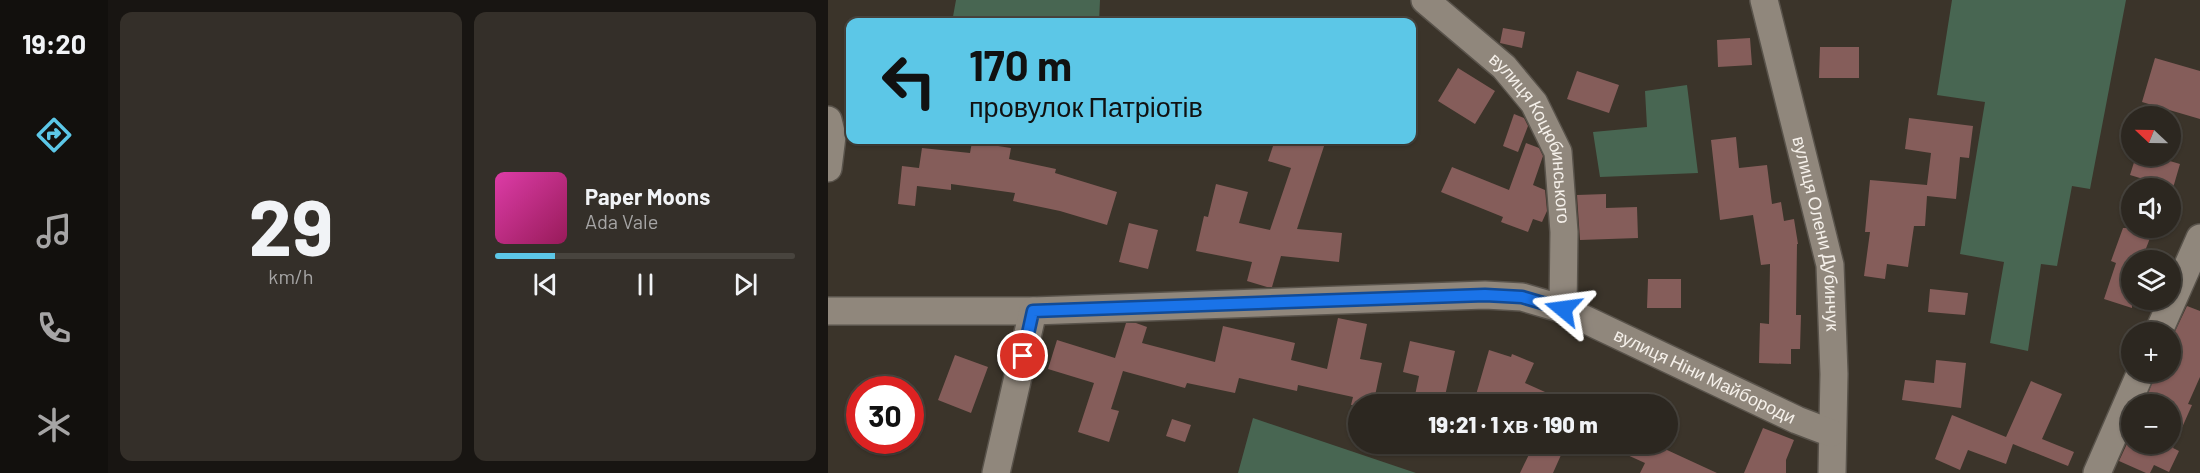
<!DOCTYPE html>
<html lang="uk">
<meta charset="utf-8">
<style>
:root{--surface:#2c2720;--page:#342f29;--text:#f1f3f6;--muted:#a6a5a5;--line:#48443e;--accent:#5cc7e7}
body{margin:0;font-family:Barlow,sans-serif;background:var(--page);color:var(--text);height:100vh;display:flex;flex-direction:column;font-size:22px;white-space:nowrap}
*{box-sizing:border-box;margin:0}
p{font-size:20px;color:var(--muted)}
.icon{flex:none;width:33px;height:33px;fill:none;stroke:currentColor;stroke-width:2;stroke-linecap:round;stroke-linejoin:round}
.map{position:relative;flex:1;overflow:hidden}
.panel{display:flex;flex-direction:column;gap:12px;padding:12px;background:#181512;width:720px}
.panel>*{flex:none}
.banner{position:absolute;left:18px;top:18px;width:570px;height:126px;border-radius:12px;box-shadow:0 2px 4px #0004,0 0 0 2px var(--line);background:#5cc7e7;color:#111;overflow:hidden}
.needle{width:39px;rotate:292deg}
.controls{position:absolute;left:1293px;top:106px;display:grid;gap:12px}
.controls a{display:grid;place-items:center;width:60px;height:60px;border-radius:50%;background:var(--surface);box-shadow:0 2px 4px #0004,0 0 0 2px var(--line);font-size:30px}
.speed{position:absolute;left:18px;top:376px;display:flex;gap:12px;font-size:30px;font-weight:700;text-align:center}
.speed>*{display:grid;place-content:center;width:78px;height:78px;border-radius:50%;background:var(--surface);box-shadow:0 2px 4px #0004,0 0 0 2px var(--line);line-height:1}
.speed .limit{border:9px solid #d22;background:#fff;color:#111}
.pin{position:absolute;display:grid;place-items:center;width:51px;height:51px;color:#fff;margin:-26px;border:3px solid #fff;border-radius:50%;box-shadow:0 2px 6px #0007}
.me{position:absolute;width:66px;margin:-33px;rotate:286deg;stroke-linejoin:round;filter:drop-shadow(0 0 4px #0008)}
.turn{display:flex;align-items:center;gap:21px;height:126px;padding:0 24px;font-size:27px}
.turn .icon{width:78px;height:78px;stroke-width:2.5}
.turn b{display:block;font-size:42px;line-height:51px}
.panel .widget{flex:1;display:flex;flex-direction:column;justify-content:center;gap:9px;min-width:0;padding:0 21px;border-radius:12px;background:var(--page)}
.panel .dial{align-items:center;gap:0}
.dial b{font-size:78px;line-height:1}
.song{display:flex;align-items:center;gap:18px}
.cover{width:72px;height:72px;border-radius:9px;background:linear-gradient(135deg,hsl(320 70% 55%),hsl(330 70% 35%))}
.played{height:6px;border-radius:3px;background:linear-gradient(90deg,var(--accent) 20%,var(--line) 20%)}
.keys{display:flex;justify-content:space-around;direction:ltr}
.panel .tiles{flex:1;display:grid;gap:12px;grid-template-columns:repeat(2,1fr)}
.trip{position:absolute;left:520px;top:394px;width:330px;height:60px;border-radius:30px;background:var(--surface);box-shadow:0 2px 4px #0004,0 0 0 2px var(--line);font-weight:800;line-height:60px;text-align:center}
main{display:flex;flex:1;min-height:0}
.dock{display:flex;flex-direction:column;width:108px;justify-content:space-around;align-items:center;background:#12100d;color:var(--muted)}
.dock .icon{width:42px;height:42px}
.dock .selected{color:var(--accent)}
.dock b{font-size:27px;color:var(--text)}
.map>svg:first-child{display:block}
.green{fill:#486652}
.building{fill:#855d5a}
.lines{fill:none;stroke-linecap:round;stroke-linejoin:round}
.minor-casing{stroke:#59534b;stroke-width:30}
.minor{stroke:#90877c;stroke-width:27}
.route-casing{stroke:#114b97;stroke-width:15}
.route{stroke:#1a73e8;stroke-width:10}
.labels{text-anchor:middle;stroke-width:6;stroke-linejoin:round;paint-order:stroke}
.street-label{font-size:18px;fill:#f5f0ea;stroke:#3b342a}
</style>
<main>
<nav class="dock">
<b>19:20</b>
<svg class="icon selected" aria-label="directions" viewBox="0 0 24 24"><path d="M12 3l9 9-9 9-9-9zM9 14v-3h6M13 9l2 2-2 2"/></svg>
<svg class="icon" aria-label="music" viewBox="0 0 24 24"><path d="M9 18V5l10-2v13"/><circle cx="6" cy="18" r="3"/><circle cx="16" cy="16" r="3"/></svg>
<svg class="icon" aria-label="phone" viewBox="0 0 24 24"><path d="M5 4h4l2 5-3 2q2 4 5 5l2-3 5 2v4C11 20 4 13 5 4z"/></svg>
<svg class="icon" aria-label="climate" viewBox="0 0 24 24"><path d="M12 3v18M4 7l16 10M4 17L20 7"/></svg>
</nav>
<section class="panel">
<div class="tiles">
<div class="widget dial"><b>29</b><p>km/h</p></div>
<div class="widget">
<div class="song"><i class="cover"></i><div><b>Paper Moons</b><p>Ada Vale</p></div></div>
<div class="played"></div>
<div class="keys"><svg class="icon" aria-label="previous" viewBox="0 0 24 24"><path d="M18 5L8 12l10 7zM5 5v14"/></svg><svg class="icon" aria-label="pause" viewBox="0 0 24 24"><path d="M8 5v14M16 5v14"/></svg><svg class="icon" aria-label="next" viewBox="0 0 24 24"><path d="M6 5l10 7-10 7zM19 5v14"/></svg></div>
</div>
</div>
</section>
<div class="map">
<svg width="1372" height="473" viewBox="0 0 1372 473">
<rect width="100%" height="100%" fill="#3b342a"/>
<path class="green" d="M128,0H272L271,22H124Z
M1124,0H1298L1262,189L1244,186L1229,266L1213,264L1200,351L1162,343L1176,262L1132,254L1157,102L1109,95Z
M859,85L870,173L772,177L765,132L819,127L817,91Z
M425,418L588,473H410Z"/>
<path class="building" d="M675,28L697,32L694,48L672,43Z
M922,38L924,65L890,67L889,40Z
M992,47H1031V78H991Z
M1327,58L1372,71V119L1314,102Z
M630,68L667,91L647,124L610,101Z
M749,71L791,85L781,113L739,99Z
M686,114L696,118L700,126L690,152L675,146Z
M1081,118L1145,126L1141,158L1132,157L1128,199L1099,196L1097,226H1086L1080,267L1059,264L1057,279L1036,276L1042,232H1037L1042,180L1099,185L1103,153L1077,149Z
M908,137L911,168L939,165L944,204L953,202L956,221L966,219L970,244H969L968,315H973L972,349H963V364L931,363L932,323L941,324L942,264L933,265L925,215L892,220L883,140Z
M447,140H498L469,229L514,233L511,262L453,256L444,287H439L419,281L424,262L368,251L376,216L380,217L388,184L420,192L411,223L442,230L463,168L440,161Z
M144,142L183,148L181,159L228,169L227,173L289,192L279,225L232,211L185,201L187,193L123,184V190L89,186L87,206L70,204L74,166L91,168L94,148L142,153Z
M698,143L711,148L715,156L705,185L717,190L719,211L714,222L705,219L700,232L673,222L675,217L613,192L624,167L681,190Z
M1308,156H1336L1335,159L1352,164L1345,188L1302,175Z
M778,194V208L809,207L810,238L752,240L749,195Z
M301,223L330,230L320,269L291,262Z
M1301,226L1304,228H1326L1313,261H1304V308L1276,299L1288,263L1283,261L1295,228H1300Z
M820,279H853V308H819Z
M1102,289L1140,293L1137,315L1100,312Z
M1359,306L1372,311V377L1360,404L1364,405L1345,448L1351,451L1341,472L1326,465L1322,473H1318L1291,461L1304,433V444H1342V405H1316L1328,372H1342V342Z
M510,318L539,324L532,359L554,363L545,405H523L525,397L470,385L469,391L411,378L407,393L359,383L357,388L295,371L283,409L291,411L281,442L250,432L266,383L220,369L229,340L287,358L298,323H308L319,327L314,343L387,362L395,326L467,343L463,360L499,369Z
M582,341L627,351L615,405H585L591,376L575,372Z
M661,350L683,357L684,354L706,363L697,383L746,405H645Z
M127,355L160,367L143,413L110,400Z
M1108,360L1138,363L1133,408L1074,400L1077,380L1106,383Z
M1203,381L1234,394L1214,439L1246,452L1240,466L1185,444L1178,464L1140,450L1132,470L1107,459L1124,415L1178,437Z
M344,419L363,425L357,442L338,436Z
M935,428L966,440L958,460V473H916Z
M706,444L733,455L725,473H692Z
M775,444H826L889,473H812L817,463Z"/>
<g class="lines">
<defs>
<g id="minor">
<path id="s1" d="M597,0L676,67L706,103L730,152L736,232L735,309"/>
<path id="s2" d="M936,0L1002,265L1006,374L1004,473"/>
<path d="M0,120L4,136L0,168"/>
<path id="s3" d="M0,311H205L657,295L694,297L735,309L969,420L1003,433"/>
<path d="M1330,333L1372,238"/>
<path d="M168,473L205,311"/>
<path d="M1269,473L1313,372"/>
</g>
</defs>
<use href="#minor" class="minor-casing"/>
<use href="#minor" class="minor"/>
</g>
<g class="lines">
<defs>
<path id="route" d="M195,356L205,311L657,295L694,297L735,309"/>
</defs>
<use href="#route" class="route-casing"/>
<use href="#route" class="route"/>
</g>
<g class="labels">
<g class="street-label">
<text dy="6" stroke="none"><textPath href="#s1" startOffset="182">вулиця Коцюбинського</textPath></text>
<text dy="6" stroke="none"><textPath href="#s2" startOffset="240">вулиця Олени Дубинчук</textPath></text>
<text dy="6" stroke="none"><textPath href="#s3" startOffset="894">вулиця Ніни Майбороди</textPath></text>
</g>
</g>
</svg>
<div class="controls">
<a><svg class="needle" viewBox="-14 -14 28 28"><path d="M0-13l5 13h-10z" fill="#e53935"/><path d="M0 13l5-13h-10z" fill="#a6a5a5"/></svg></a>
<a><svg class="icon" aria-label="sound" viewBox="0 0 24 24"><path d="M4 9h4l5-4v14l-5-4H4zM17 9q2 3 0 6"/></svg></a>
<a><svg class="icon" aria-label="layers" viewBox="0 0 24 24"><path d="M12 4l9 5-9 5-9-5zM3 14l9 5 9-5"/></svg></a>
<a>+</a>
<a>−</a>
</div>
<div class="speed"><div class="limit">30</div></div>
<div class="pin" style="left:195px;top:356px;background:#d93025"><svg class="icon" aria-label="arrive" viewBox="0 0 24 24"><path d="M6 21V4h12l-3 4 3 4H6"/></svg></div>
<svg class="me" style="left:735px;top:309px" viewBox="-20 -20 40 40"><path d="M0-17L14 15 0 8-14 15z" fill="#1a73e8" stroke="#fff" stroke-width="4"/></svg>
<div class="trip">19:21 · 1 хв · 190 m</div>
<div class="banner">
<div class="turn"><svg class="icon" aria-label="left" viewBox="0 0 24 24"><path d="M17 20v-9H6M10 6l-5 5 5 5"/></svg><div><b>170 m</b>провулок Патріотів</div></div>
</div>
</div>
</main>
